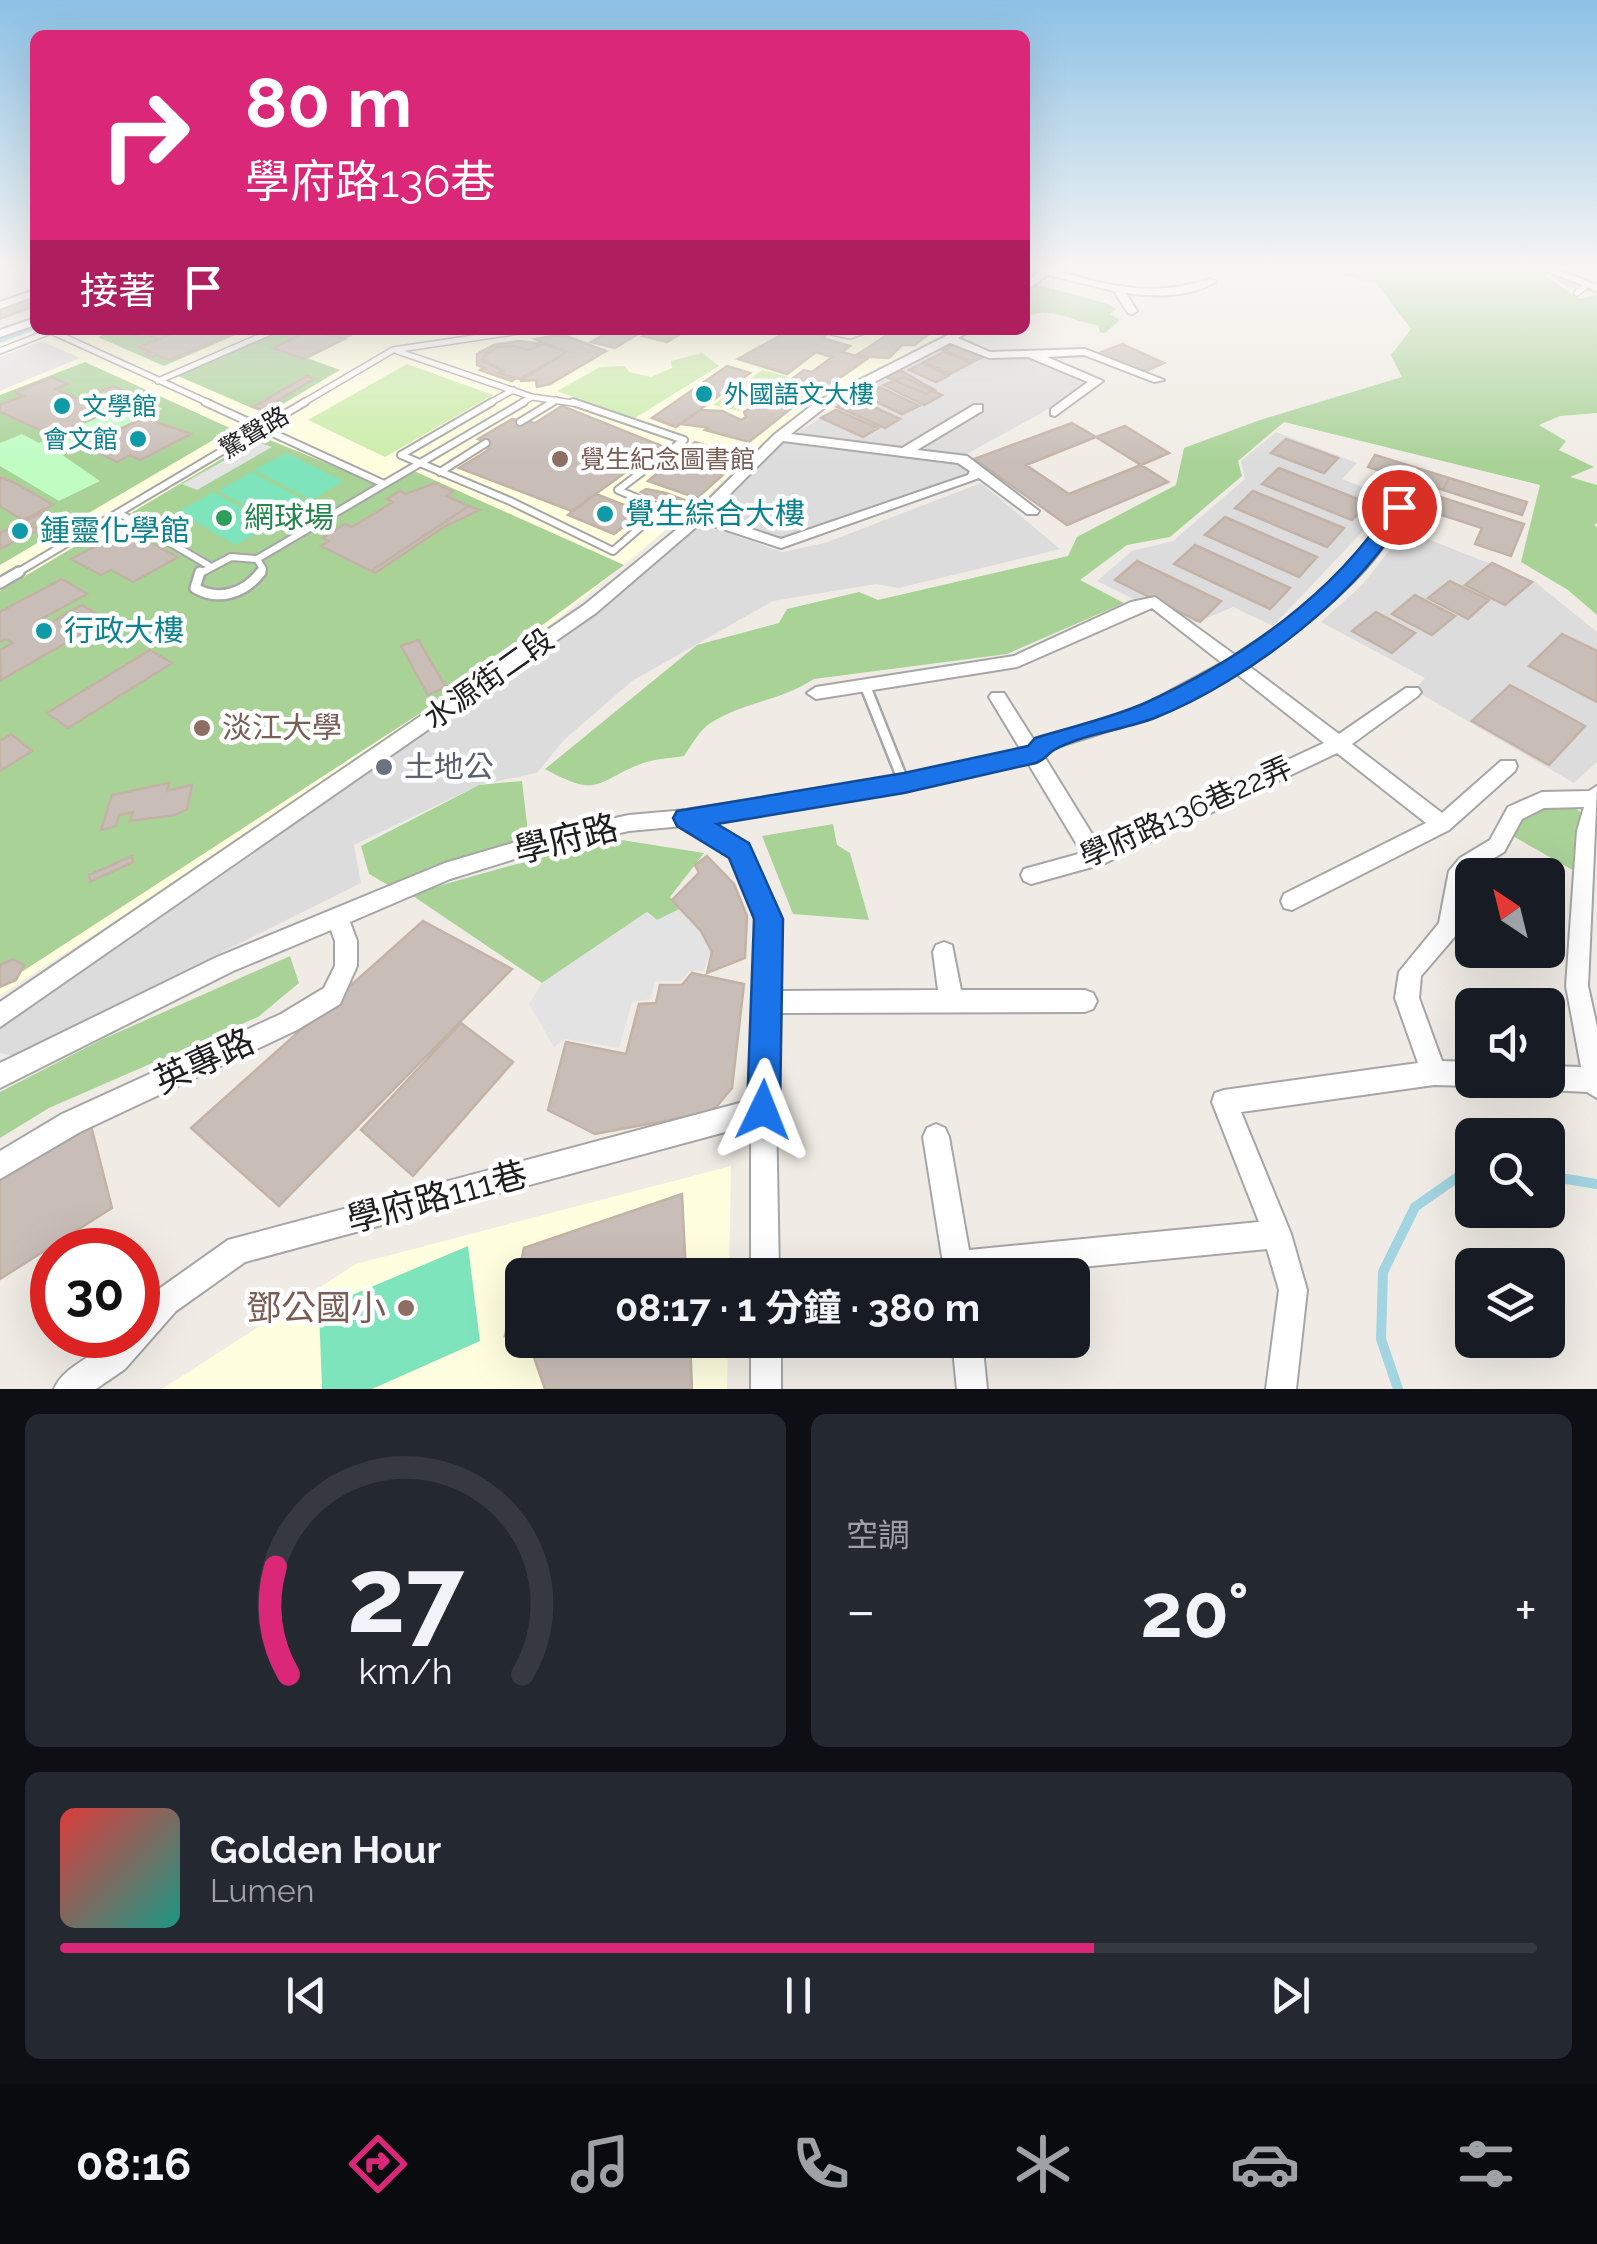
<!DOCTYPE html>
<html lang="zh-TW">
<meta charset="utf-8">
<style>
:root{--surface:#171b24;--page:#242831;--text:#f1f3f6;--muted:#9ea1a6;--line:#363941;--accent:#db2777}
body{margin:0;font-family:Raleway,"Noto Sans TC",sans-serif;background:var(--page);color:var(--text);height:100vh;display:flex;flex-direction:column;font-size:38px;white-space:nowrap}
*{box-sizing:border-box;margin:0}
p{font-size:32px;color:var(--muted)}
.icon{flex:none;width:55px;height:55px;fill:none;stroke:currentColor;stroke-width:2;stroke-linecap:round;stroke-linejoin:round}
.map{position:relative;height:1389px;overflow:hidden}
.sheet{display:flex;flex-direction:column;gap:25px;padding:25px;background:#0d0f14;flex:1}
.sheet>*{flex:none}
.guide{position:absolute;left:30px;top:30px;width:1000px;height:305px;border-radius:15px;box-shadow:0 10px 40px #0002;background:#db2777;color:#fff;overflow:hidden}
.needle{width:65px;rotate:325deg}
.buttons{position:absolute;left:1455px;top:858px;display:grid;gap:20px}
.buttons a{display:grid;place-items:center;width:110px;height:110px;border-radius:15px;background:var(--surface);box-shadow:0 10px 40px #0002;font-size:50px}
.speed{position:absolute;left:30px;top:1228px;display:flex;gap:20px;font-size:50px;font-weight:700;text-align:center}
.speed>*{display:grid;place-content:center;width:130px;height:130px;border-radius:50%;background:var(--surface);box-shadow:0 10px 40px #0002;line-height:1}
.speed .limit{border:15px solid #d22;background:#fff;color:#111}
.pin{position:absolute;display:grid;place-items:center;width:85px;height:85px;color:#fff;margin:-42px;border:5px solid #fff;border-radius:50%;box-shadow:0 2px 10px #0007}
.me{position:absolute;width:110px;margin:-55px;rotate:2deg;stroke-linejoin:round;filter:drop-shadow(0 0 8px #0008)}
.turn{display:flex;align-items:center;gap:35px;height:210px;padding:0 50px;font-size:45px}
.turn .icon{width:130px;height:130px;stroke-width:2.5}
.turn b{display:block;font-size:70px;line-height:85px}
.then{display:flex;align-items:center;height:95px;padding:0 50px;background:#0003;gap:20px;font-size:38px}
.big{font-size:75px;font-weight:700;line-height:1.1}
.sheet .widget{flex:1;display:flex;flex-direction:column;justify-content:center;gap:15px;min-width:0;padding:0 35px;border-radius:15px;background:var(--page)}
.sheet .dial{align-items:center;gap:0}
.dial svg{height:260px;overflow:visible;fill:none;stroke:var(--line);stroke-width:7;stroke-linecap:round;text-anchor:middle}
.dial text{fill:var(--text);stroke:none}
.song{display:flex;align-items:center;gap:30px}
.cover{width:120px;height:120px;border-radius:15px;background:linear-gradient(135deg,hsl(0 70% 55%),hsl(170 70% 35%))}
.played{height:10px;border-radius:5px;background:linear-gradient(90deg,var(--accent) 70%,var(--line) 70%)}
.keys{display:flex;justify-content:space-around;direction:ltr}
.heat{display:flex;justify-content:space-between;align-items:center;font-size:55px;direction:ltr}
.sheet .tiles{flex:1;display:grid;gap:25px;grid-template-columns:1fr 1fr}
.widget:last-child{grid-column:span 2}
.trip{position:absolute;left:505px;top:1258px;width:585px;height:100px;border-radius:15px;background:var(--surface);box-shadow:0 10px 40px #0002;font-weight:700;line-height:100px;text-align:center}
.menu{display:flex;height:160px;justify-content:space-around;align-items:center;background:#090b0e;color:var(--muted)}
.menu .icon{width:70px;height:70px}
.menu .current{color:var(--accent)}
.menu b{font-size:45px;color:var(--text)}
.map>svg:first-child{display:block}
.residential{fill:#dddcdc}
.education{fill:#fffedf}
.grass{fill:#cbeda8}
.forest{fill:#a9d297}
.park{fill:#bffdc3}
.pitch{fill:#7ee4bb}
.parking{fill:#e3e3e3}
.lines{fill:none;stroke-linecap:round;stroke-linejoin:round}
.stream-far1{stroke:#a2d4e1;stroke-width:4}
.stream{stroke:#a2d4e1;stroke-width:10}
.building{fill:#c9beb7;stroke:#c3b2a6;stroke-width:2.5}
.lane-far2-casing{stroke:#a6a6a6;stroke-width:8}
.lane-far1-casing{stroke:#a6a6a6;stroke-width:10}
.lane-casing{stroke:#a6a6a6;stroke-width:14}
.street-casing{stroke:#a6a6a6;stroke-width:4}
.lane-far2{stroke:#fff;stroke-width:5}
.lane-far1{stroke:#fff;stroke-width:6}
.lane{stroke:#fff;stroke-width:9}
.street{fill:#fff;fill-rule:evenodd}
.route{fill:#1a73e8;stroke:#114b97;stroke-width:2.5}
.culture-dot{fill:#0f9aa8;stroke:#fff;stroke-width:4}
.education-dot{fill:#8d6e63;stroke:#fff;stroke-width:4}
.leisure-dot{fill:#2e9e5b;stroke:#fff;stroke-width:4}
.worship-dot{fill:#6b7280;stroke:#fff;stroke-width:4}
.labels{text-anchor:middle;stroke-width:9;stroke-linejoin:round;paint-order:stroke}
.far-culture-label{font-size:25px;fill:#0d838f;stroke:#fff;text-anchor:start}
.far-street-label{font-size:25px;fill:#1f1f1f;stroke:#fff}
.far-education-label{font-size:25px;fill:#785e54;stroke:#fff;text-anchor:start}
.culture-label{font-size:30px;fill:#0d838f;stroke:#fff;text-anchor:start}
.leisure-label{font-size:30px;fill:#27864d;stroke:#fff;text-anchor:start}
.street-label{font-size:30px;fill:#1f1f1f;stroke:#fff}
.education-label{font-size:30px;fill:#785e54;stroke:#fff;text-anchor:start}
.worship-label{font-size:30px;fill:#5b616d;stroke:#fff;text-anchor:start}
.near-street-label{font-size:35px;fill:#1f1f1f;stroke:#fff}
.near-education-label{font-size:35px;fill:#785e54;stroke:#fff;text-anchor:end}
</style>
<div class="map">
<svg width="1597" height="1389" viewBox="0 0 1597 1389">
<rect width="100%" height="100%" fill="#f0ece5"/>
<path class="residential" d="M953,344L986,358H1031L1089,381L1045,411L963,456L917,449L982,410L974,405L900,446L791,436L882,381Z
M1276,432L1357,463L1342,479L1360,486L1385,508L1273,626L1233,607L1188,626L1097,581L1132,551L1173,541L1245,479L1241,461Z
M784,442L960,462L971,470L964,476L863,514L779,540L709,516Z
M981,483L1060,549L899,588L876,584L773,601L632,681L564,740L537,773L479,785L354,845L361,883L13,1056L0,1053V1029L542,651L703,524L782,552L825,543Z
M1405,530L1534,581L1597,632V762L1574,783L1414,690L1425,678L1321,622L1363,584Z"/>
<path class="education" d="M38,330H950L797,415L694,507L544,630L263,826L0,995V344Z
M731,1166L729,1275H522V1340H728L727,1389H162L356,1264Z"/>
<path class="grass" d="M702,353L719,366L635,418L557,391L600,367L625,366L629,372L651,377L672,368L671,361Z
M407,364L493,395L385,457L308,420Z
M762,370L789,377L739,411L713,405Z"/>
<path class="forest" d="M1337,268H1533L1580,299L1597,295V413L1560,416L1539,425L1566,441L1559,450L1594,467L1570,477L1597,485V523L1594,525L1597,527V615L1568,590L1521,562L1540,485L1284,422L1238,461L1242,476L1170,537L1127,545L1080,580L1124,603L1007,654L814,679C781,701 742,702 709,724C699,731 691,746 684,756C671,758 655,759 643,763C594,782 600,799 545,769L697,645L779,623L787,609L859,592L878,600L1068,556L1077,537L1176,485L1184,448L1260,420L1402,377L1391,355L1411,329L1377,284L1344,275Z
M1036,284L1108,304L1116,309L1110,314L1120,320L1105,333L1100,332L1098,325C1072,322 1052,305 1025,317V294Z
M116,330H247L164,366L98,337Z
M284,330H363L307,358L340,370L266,414L178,376Z
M85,362L232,429L0,565V395Z
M260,436L385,487L414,471L624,565L439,701L0,986V591Z
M522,781L529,841L388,885L369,874L361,846L479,785Z
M1564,801L1585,815L1578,873L1509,834L1515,813Z
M833,824L837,845L850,853L869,920L793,914L762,836Z
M609,838L704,853L670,897L680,909L657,920L647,912L542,983L410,894Z
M290,956L299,983L258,1017L49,1108L0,1138V1092L103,1039Z"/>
<path class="park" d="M142,399L163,409L61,454L100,481L59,501L0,466V443L22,434L39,443Z"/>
<path class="pitch" d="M286,453L343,481L312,500L254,470Z
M251,472L309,502L275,522L218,491Z
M213,492L271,524L236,545L178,512Z
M468,1246L480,1341L372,1389H322L319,1309Z"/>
<path class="parking" d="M41,341L80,358L0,391V357Z
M257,442L272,447L197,490L182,484Z
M680,909L701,931L712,952L703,971H689L681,981H655L651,999L632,1002L619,1048L565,1039L554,1047L529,1004L542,983L647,912L657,920Z"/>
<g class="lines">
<path class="stream-far1" d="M1538,268L1568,284L1597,292
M0,341L35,327"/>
<path class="stream" d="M1548,1176L1597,1184
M1398,1389L1381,1339L1383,1272L1415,1207L1472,1167"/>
</g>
<path class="building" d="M35,296V306L0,319V309Z
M181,330H242L170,360L157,355L152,357L145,354L150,352L139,347Z
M181,330L159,339L149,335L142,338L124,331Z
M310,330L344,339L304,359L273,348Z
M612,330H623L638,334L615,348L591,342Z
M654,330H687L667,342L643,336Z
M790,330L825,336L822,338L850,346L842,352L867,359L812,397L781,387L804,370L812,372L832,357L816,352L787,374L738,359Z
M895,330H930L931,332L915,345H902L889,358L855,356Z
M552,336H566L606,351L550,384L537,387L536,380L520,381L567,352L535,339Z
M518,341L543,344L529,350L513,346L497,347L482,359L503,371L499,373L516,378L512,381L480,370L484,368L477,365V354L494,345Z
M543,344L567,352L519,379L499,373L503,371L482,361L486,353L497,347L513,346L529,350Z
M1122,344L1164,363L1142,373L1096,354Z
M954,345L983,357L972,362L943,350Z
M944,352L971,363L950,374L924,362Z
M923,363L948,376L936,382L909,370Z
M727,366L750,373L676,427L652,418Z
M902,371L924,384L935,390L926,394L884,376Z
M307,376L314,379L262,410L253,407Z
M52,377L68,384L56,389L79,400L113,386L140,399L51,435L0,412V405L23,396L15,392Z
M903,377L942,395L924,405L884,385Z
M880,387L919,406L902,414L864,396Z
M777,391L804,398L749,442L705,430L708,428L704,427L681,424L701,410L722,411L741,420L746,417L744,412Z
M854,398L900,419L885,428L837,407Z
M562,406L662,446L572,511L459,468L490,449L485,448L490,444L478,439L512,419L535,423Z
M836,410L878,428L863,437L821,418Z
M144,418L191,434L140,460L130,455L117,462L84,445Z
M1072,423L1096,437L1026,465L1069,494L1141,465L1168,482L1067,525L974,459Z
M1125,426L1169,453L1141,465L1096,437Z
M1286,439L1338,458L1324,473L1271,453Z
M695,442L743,457L697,498L648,481Z
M1375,455L1449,478L1443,490L1368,467Z
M1279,468L1368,503L1352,520L1262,484Z
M0,477L15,483L53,505L23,520L0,506Z
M1449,478L1527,502L1522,515L1443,490Z
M435,483L453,491L446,496L469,506L371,571L321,546L329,541L323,538L345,524L352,527L393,502L387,499L400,491L406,494Z
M646,489L666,493L687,501L678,507L641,492Z
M1253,491L1344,528L1327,547L1235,508Z
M596,494L642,512L614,534L568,515Z
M1431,494L1524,524L1511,556L1475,544L1482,528L1423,509Z
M469,506L479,510L444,527L375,573L371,571Z
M46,511L51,514L30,525L39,530L0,549V533Z
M1225,517L1317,557L1299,577L1205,535Z
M126,530L178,557L133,582L111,570L101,575L71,559Z
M1195,545L1290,588L1270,609L1174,564Z
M1137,561L1221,601L1200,622L1115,580Z
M1492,563L1532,582L1505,605L1465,585Z
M62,579L87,594L43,618L50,623L82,605L106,620L1,680L0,650L13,643L6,639L0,642V612Z
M1450,581L1489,600L1468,619L1428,598Z
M1415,595L1455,616L1432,635L1392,614Z
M1376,612L1415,633L1392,653L1352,631Z
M1562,634L1597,651V702L1529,666Z
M418,640L446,687L428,695L401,646Z
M150,650L172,663L68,728L47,713Z
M1510,685L1585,726L1549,765L1472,721Z
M11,734L32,751L0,771V741Z
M169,783L167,791L192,785L187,809L175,815L130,821L133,812L119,815L116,826L101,830L112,795Z
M132,856L133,862L90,882L89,875Z
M707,856L734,884L747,916L745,958L707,973L712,952L701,931L672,900L699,873L695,865Z
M423,921L512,969L279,1206L191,1128Z
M13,959L24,965L16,980L0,987V965Z
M692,973L744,984L732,1088L712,1112L595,1134L548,1110L566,1042L626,1054L639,1004L656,1003L660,985H682Z
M461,1023L513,1062L413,1176L361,1130Z
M89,1118L112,1208L0,1279V1171Z
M682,1194L686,1275H522V1329L505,1336L524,1248Z
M528,1340H690L692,1389H545Z"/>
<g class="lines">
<defs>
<path id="lane-far2" d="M1577,293L1587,285
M823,330L850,336L867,330
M0,351L51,331L211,404
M397,351L532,397L519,404
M158,381L275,330
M532,397L580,404
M301,404L393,350L526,330
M488,404L513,390
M549,404L556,400"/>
<path id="lane-far1" d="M205,402L384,484
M492,402L401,455L510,501L613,551L658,512
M573,402L684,440L618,490L656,506L658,512L692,524
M520,422L553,402
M440,472L486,443
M119,513L208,565
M257,559L524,402
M15,574L305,402
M199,574L231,557L257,559L263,569L259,574"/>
<path id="lane" d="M200,572L195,588C219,602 245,593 261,572
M0,583L19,572
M865,685L904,783"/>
<path id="street" d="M1044,268H1055L1053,270C1112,286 1150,298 1210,279L1215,282C1188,298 1156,297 1126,293L1137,311L1132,314L1128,313L1114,291L1048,275L1025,291V283Z
M1210,268H1222L1217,271Z
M1539,268H1553L1597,285V291Z
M35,290V296L0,309V302Z
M35,318V325L0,337V330Z
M958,330H971L958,338L990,352L1085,349L1164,380L1154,382L1084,355L1047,357L1103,381L1055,416L1051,415V409L1088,382L1028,357L989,358L950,343L824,408L791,434L902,448L974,405H982V411L917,450L967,456L1039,511L1037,514H1027L979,478L781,548L702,522L596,613L0,1027V1002L584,605L687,521L775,434L816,402ZM783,441L958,463L970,471L968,475L781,539L709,515Z
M1396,485L1403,489C1402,499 1402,511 1398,520C1374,578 1297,630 1246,664L1339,734L1406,688H1418L1421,692L1418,696L1352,744L1442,813L1501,761H1515L1517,766L1515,771L1449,830L1292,910L1284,908L1281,901L1284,894L1426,823L1337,753L1103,864L1031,884L1024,881L1021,875L1024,869L1082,853L1028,763L904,791L709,822L747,845L780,919L778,991L938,990L933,952L936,945L944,942L952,945L961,990H1085L1093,993L1097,1001L1093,1009L1085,1012L778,1013L776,1109L779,1275H751V1125L245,1262L176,1311L125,1369L96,1389H54C64,1365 99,1355 116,1335H138V1312L156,1291L228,1240L751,1100L758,919L732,857L683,826L629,831L550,848L450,879L350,922L357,941V966L340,1004L297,1030L80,1132L0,1179V1151L62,1114L281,1014L324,988L335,966V941L331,930L233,971L0,1088V1063L217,957L445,863L550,832L629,815L686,810L904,775L1021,750L989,697L992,693H1004L1035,742L1135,710L1222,663L1152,608L1017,667L816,699L807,693L816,687L1014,656L1131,602L1155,597L1235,655C1281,625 1362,571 1384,520C1388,511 1388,499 1389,489ZM1234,672L1324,743L1100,847L1044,756L1050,749C1121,728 1171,713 1234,672Z
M1597,786L1588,986L1597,1027V1098L1587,1092L1548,1090L1539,1087L1537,1080H1548V1066L1581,1067L1566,986L1577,831L1584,807L1544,808L1522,819L1504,852L1474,870L1466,880L1457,934L1421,976L1419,998L1442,1061L1472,1062V1080H1482L1481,1083L1472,1086L1434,1085L1241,1112L1291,1234L1307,1290L1296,1389H1266L1279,1290L1267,1249L999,1275H945L923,1137L927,1128L936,1124L945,1128L949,1137L969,1250L1259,1222L1212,1102L1215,1093L1224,1090L1418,1063L1395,998L1399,972L1439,923L1449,871L1460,858L1490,840L1508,807L1542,792L1589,791Z
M751,1340H781V1389H751Z
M952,1340H982L987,1389H957Z"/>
</defs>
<use href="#lane-far2" class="lane-far2-casing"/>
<use href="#lane-far1" class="lane-far1-casing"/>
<use href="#lane" class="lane-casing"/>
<use href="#street" class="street-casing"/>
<use href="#lane-far2" class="lane-far2"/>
<use href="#lane-far1" class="lane-far1"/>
<use href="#lane" class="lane"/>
<use href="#street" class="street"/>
</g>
<linearGradient id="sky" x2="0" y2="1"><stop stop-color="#8cc1e5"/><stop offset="0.58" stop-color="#f8f6f3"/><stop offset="1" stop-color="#f8f6f3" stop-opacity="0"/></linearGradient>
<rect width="1597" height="463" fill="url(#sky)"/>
<path class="route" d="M1399,501L1408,507C1366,591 1245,682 1157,717C1125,730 1084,733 1054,750C1046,755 1045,760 1036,763L904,793L717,824L749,843L783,919L780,1110L775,1121L763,1126L752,1121L747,1110L754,919L729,858L677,826L673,818L677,811L904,773L1028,746L1035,738C1071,727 1111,718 1145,703C1242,659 1336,593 1393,503Z"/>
<g class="culture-dot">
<circle cx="704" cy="394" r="10"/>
<circle cx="62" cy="406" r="10"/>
<circle cx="138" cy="439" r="10"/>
<circle cx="605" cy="514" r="10"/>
<circle cx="20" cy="531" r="10"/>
<circle cx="44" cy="631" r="10"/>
</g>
<g class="education-dot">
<circle cx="560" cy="459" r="10"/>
<circle cx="202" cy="728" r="10"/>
<circle cx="406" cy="1308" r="10"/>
</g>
<circle class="leisure-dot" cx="224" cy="518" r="10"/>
<circle class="worship-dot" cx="384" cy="767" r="10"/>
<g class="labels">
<g class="far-culture-label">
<text x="724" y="403">外國語文大樓</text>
<text x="82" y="415">文學館</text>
<text x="118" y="448" text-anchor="end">會文館</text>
</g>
<g class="far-street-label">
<text transform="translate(254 432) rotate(-31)" y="9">驚聲路</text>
</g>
<g class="far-education-label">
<text x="580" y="468">覺生紀念圖書館</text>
</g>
<g class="culture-label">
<text x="625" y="524">覺生綜合大樓</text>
<text x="40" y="541">鍾靈化學館</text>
<text x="64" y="641">行政大樓</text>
</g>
<g class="leisure-label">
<text x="244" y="528">網球場</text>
</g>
<g class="street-label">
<text transform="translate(489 679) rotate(-35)" y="10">水源街二段</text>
<text transform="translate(1186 812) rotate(-24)" y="10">學府路136巷22弄</text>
</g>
<g class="education-label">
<text x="222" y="738">淡江大學</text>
</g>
<g class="worship-label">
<text x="404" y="777">土地公</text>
</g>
<g class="near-street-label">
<text transform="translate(566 839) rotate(-14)" y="12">學府路</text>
<text transform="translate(204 1061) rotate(-25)" y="12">英專路</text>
<text transform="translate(437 1197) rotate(-15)" y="12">學府路111巷</text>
</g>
<g class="near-education-label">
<text x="386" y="1320">鄧公國小</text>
</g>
</g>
</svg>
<div class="buttons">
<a><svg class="needle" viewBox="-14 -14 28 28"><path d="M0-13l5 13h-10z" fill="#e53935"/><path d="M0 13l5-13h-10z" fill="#9ea1a6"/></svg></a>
<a><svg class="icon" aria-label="sound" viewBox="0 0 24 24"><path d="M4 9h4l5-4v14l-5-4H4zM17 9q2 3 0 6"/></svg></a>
<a><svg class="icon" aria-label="search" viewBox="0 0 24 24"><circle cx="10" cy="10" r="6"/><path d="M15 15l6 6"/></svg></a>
<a><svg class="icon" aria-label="layers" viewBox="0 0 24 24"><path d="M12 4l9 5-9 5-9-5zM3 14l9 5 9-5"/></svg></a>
</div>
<div class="speed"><div class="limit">30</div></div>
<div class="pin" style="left:1399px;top:507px;background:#d93025"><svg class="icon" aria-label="arrive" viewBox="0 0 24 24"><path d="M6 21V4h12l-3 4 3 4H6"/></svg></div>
<svg class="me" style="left:763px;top:1110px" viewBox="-20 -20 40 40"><path d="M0-17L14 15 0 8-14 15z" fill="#1a73e8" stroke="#fff" stroke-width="4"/></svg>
<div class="trip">08:17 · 1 分鐘 · 380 m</div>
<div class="guide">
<div class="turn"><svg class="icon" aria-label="right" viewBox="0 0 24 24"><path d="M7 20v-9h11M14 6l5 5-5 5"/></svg><div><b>80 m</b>學府路136巷</div></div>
<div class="then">接著<svg class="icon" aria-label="arrive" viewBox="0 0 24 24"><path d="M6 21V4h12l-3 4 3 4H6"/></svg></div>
</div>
</div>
<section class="sheet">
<div class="tiles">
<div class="widget dial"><svg viewBox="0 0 100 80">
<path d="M14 69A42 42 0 1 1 86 69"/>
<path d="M14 69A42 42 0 0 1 10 36" stroke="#db2777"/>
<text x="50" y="56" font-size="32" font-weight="700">27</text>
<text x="50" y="72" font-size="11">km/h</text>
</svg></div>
<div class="widget"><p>空調</p>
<div class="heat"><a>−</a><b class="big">20°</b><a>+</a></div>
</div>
<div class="widget">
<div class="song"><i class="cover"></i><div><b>Golden Hour</b><p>Lumen</p></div></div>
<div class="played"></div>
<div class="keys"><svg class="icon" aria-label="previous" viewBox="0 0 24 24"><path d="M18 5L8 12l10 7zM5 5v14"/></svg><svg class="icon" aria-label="pause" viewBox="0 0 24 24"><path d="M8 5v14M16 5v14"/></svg><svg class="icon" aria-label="next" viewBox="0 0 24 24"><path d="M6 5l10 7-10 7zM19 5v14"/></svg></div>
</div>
</div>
</section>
<nav class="menu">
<b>08:16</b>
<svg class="icon current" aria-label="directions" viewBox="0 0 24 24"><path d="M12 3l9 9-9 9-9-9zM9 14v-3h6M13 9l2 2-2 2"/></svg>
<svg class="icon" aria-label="music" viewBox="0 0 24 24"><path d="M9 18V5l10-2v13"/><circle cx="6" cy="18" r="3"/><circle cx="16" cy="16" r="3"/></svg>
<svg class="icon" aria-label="phone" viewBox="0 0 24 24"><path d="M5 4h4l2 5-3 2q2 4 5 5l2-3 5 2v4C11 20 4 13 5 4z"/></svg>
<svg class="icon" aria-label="climate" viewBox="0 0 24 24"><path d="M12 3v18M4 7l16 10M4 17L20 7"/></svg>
<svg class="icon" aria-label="car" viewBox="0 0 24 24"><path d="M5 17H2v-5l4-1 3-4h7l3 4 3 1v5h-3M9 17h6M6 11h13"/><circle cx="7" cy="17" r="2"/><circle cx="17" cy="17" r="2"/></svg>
<svg class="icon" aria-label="filters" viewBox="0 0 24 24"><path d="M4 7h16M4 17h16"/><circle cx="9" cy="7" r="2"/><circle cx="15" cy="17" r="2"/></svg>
</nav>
